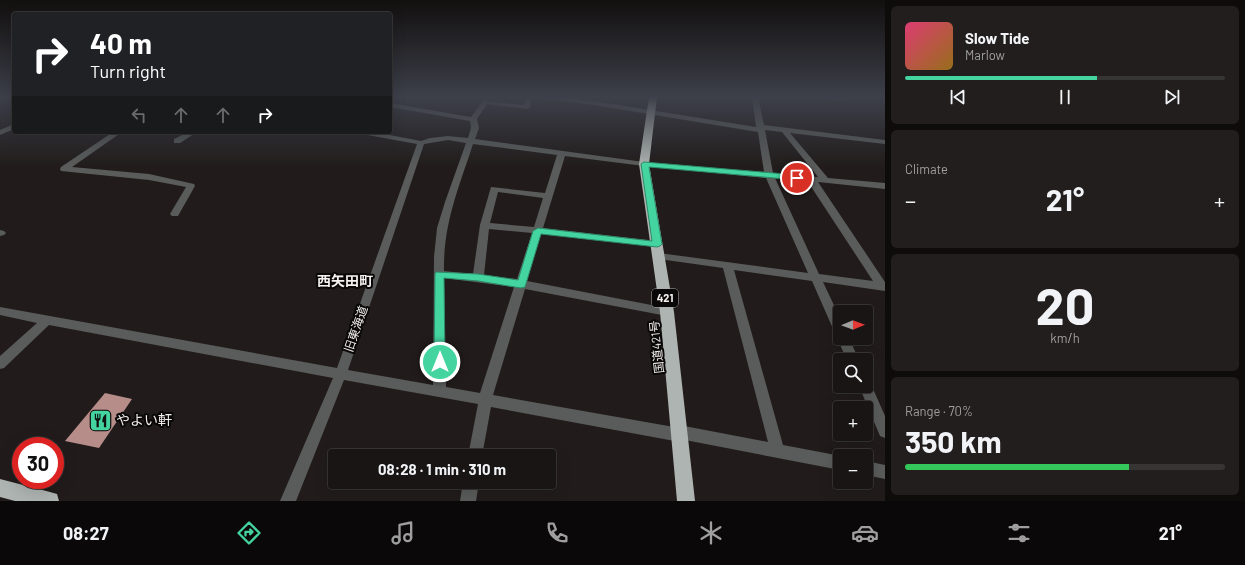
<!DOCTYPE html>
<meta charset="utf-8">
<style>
:root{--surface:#191514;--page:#221e1d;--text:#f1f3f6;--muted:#9f9fa0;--line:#373434;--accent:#43d4a0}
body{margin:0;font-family:Barlow,"Noto Sans JP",sans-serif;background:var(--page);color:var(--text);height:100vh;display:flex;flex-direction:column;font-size:15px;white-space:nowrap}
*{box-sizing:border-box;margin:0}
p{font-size:13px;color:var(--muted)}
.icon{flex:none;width:22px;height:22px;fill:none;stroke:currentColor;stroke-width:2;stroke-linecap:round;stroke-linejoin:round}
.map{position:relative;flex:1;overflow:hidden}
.panel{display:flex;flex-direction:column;gap:6px;padding:6px;background:#0e0c0b;width:360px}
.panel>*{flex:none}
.hud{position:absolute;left:12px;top:12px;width:380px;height:122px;border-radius:4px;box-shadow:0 4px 16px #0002,0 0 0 1px var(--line);background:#202124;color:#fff;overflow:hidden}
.needle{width:26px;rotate:89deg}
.fabs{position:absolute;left:833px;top:305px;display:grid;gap:8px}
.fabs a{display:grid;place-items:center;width:40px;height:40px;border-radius:4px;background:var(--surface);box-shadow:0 4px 16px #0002,0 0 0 1px var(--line);font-size:20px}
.speed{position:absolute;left:12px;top:437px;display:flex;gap:8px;font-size:20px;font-weight:700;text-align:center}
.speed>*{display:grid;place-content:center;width:52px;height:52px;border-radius:50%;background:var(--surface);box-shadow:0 4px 16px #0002,0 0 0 1px var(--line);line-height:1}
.speed .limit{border:6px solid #d22;background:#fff;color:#111}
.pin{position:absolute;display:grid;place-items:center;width:34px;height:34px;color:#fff;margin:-17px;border:2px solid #fff;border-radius:50%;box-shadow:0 1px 4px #0007}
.me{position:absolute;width:44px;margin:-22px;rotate:0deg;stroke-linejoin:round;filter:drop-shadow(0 0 3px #0008)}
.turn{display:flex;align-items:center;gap:14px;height:84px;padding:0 12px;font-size:18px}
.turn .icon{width:52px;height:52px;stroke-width:2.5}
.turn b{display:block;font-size:28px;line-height:34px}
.lanes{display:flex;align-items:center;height:38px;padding:0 12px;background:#0003;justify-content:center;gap:20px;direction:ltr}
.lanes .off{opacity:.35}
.big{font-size:30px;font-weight:700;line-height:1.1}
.panel .widget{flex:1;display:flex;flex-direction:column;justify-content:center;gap:6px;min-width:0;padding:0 14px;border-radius:6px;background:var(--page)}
.panel .dial{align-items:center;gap:0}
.dial b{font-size:52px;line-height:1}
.song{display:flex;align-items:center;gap:12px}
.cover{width:48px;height:48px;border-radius:6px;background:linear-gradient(135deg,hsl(340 70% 55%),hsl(40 70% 35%))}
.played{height:4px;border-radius:2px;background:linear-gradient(90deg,var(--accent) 60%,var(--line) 60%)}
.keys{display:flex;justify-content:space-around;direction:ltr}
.heat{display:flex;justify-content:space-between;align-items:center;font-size:22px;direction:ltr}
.charge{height:6px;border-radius:3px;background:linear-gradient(90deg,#34c759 70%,var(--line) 0)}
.trip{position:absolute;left:328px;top:449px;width:228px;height:40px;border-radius:4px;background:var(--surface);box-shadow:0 4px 16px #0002,0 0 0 1px var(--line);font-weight:700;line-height:40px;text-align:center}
.tab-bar{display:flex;height:64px;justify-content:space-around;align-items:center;background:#0a0808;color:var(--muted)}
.tab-bar .icon{width:28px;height:28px}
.tab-bar .on{color:var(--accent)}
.tab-bar b{font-size:18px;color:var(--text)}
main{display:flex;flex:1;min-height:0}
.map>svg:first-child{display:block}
.building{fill:#b78d8a}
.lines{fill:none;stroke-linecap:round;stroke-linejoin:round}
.minor{fill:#595c5a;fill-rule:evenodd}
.highway{fill:#aeb4b1;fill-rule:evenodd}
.route{fill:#43d4a0;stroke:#2c8a68}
.labels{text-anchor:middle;stroke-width:4;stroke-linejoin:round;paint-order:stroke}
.shield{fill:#090707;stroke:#aeaaaa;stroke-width:1}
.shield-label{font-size:11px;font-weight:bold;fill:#f4f0f0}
.street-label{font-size:12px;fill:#f4f0f0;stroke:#090707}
.quarter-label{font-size:14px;font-weight:bold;fill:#f4f0f0;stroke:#090707}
.near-poi-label{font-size:14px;fill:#f4f0f0;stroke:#090707;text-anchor:start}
</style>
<main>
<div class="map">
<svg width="885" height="501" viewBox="0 0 885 501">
<rect width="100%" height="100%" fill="#211c1b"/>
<path class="building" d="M105,393L132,399L99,448L65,441Z"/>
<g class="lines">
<path class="minor" d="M526,97H532L530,107L527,109L487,104L477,119L479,128L475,139L644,162L764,172L758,132L594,105L544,99L541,97H558L594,101L756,127L752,97H758L764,125L885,140V144L790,133L828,178L885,183V189L818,182L885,282V291L823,282L840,318V338H849L859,360H847L837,338L838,335L834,331L812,281L734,270L783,445L841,456L840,470L685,440L680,442L491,407L482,456H468L478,404L344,380L296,501H280L333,378L49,325L4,368L0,369V356L37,323L0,315V307L337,368L417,144L362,134L358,132H374L421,141L430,138L448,136L468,138L471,128L470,121L390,107V103L471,117L483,101L524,105ZM765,130L782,132L818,177L773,173ZM448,140L466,143L445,202L437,228L434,257L433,385L348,370L424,144ZM473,144L557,155L545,193L491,187L480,225L473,274L444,271C443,224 459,187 473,144ZM565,156L644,166L766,178L808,273L659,253L654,256L659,259L723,268L768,442L679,425L674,427L493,395L525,289L667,316L671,315L673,312L671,309L667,308L527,281L541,234L657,247L662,244L657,241L543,228ZM775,178L808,182L873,281L819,274ZM498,192L543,198L534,227L490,223ZM489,229L532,233L517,279L484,275ZM444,278L514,287L480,393L446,387Z
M824,97H842L848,99C843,103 829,100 824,97Z
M14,124V129L0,135V130Z
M113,132H122L72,167L149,174L194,184L195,186L178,216H172L170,214L186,187L149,180L61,171L60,169L61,167Z
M188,132H197L180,143H174V139Z
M0,230L4,231L6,233L4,235L0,236Z
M866,381L870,382L885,416V438L880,436L859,386H866Z
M866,461L885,465V479L866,475Z
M463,482H479L476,501H460Z"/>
<path class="highway" d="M649,97H657L649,164L674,312L695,501H677L660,312L639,164Z
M0,479L50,492L57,494L59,501H15L0,497Z"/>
</g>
<linearGradient id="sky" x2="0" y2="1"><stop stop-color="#120f0f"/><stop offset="0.58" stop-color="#3d404a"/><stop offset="1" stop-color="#3d404a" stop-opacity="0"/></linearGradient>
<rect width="885" height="167" fill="url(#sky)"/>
<path class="route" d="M644,162L797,175L801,178L797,180L649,167L662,244L660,246L657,247L541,234L525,287L521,288L478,281L444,278L445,362L444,365L440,366L436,365L434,362L435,274L436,272L478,274L518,280L533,231L538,228L652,241L641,164Z"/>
<defs>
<symbol id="restaurant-square" viewBox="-11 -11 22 22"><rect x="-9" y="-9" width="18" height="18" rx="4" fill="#43d4a0" stroke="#090707"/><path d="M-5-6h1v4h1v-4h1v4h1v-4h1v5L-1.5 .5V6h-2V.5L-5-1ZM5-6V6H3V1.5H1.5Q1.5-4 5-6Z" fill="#111"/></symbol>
</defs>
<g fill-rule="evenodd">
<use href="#restaurant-square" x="88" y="408" width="25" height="25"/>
</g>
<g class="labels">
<rect class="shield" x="652" y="289" width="26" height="18" rx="3"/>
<g class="shield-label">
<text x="665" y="302">421</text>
</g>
<g class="street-label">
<text transform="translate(356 329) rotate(-71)" y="4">旧東海道</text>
<text transform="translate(657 347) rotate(-96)" y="4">国道421号</text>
</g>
<g class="quarter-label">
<text x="345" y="286">西矢田町</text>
</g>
<g class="near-poi-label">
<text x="116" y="425">やよい軒</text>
</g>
</g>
</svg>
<div class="fabs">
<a><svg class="needle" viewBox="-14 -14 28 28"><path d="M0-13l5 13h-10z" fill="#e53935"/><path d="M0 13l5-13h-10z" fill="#9f9fa0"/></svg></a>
<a><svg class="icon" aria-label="search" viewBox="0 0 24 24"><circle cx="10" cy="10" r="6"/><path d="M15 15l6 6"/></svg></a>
<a>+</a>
<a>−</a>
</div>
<div class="speed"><div class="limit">30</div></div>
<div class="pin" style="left:797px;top:178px;background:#d93025"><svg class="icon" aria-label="arrive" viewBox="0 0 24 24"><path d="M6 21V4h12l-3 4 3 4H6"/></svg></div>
<svg class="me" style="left:440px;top:362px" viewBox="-20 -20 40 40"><circle r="17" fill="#43d4a0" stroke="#fff" stroke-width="3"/><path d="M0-11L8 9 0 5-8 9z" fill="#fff"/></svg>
<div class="trip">08:28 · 1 min · 310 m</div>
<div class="hud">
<div class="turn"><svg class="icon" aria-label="right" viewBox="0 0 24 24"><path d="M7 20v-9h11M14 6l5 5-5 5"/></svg><div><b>40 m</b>Turn right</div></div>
<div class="lanes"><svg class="icon off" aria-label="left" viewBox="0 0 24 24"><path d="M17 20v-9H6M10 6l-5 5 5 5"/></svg><svg class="icon off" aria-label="ahead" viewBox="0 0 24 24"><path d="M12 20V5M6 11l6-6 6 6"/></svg><svg class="icon off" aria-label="ahead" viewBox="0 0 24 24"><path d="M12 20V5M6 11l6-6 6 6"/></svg><svg class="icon" aria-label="right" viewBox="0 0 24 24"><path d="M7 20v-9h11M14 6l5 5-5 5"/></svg></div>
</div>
</div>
<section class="panel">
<div class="widget">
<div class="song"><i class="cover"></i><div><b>Slow Tide</b><p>Marlow</p></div></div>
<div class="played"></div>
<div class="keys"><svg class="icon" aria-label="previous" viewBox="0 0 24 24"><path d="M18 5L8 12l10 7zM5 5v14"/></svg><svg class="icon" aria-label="pause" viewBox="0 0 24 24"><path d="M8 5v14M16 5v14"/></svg><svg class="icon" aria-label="next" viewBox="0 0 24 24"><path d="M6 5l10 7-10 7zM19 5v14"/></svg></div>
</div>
<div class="widget"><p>Climate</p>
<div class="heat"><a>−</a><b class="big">21°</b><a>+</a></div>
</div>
<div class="widget dial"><b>20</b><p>km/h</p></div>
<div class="widget"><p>Range · 70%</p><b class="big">350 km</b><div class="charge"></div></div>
</section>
</main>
<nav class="tab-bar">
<b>08:27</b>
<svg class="icon on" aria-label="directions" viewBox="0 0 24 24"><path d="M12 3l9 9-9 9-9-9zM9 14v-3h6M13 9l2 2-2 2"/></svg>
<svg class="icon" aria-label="music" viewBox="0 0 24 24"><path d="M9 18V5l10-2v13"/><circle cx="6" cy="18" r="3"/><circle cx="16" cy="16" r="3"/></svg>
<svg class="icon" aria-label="phone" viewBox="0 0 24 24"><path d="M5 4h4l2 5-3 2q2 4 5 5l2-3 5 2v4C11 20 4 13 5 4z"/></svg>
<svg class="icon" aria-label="climate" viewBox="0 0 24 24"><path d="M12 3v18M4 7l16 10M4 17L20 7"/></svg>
<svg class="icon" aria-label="car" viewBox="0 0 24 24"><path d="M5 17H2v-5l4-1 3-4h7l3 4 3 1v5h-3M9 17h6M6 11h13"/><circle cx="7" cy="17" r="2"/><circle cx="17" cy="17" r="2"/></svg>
<svg class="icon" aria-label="filters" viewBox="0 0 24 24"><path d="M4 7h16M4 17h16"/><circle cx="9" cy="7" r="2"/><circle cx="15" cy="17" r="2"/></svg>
<b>21°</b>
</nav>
